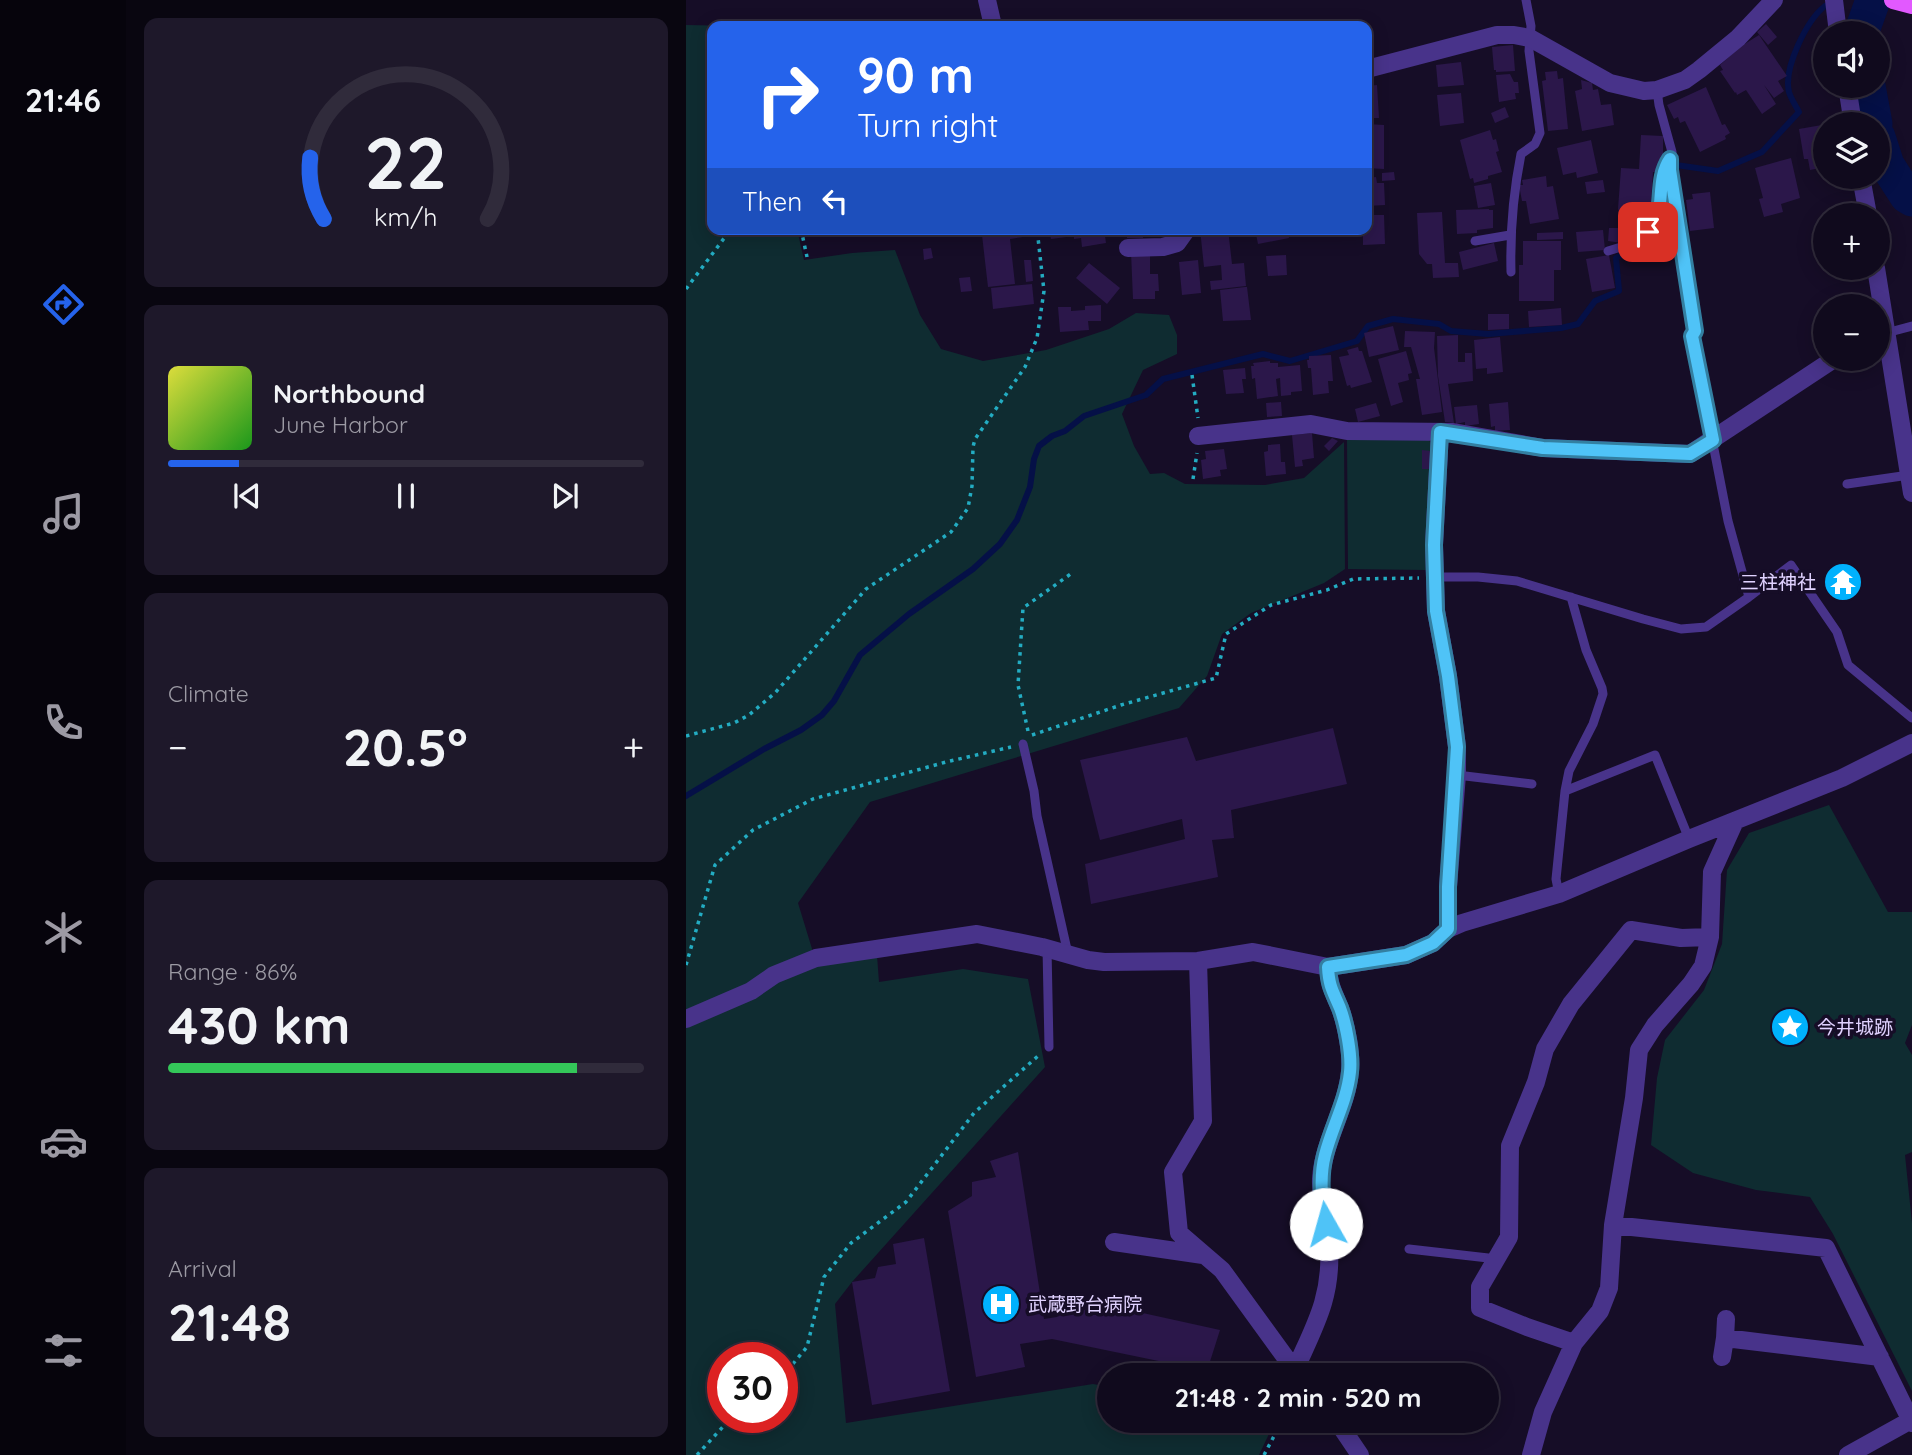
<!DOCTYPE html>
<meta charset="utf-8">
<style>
:root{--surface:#100a1d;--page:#1e182a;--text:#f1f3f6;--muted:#9c9aa4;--line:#302b3b;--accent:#2563eb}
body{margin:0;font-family:Quicksand,"Noto Sans JP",sans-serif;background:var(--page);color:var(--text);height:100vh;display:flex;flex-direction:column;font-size:26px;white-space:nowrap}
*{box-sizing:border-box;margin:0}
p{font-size:23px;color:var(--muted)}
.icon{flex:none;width:38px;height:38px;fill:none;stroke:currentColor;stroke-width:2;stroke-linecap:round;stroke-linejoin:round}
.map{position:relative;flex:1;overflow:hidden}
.drawer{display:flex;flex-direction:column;gap:18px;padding:18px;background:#090610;width:560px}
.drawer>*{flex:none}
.guide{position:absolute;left:21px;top:21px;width:665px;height:214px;border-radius:14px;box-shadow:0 4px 18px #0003,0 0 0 2px var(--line);background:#2563eb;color:#fff;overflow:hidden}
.buttons{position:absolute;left:1127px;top:21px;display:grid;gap:14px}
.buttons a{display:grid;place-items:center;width:77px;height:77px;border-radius:50%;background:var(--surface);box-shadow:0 4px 18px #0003,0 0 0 2px var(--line);font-size:35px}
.speed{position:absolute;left:21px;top:1342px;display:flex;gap:14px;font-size:35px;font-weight:700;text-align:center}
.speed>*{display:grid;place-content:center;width:91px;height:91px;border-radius:50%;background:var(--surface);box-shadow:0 4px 18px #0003,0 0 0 2px var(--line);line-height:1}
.speed .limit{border:10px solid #d22;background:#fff;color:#111}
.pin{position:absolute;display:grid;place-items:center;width:60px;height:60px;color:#fff;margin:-30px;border-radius:14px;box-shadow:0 4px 10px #0006}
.me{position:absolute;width:77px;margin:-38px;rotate:353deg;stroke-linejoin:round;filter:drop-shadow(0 0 5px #0008)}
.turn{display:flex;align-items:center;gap:24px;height:147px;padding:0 35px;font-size:32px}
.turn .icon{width:91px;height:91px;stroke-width:2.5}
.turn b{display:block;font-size:49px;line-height:60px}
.then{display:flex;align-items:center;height:66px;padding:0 35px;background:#0003;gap:14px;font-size:26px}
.big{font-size:52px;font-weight:700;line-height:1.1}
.drawer .widget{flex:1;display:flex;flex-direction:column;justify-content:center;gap:10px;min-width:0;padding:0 24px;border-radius:14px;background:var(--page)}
.drawer .dial{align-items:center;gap:0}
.dial svg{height:182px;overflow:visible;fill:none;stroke:var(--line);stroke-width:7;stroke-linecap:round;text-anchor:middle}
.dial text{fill:var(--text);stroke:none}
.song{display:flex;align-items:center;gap:21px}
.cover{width:84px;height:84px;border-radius:10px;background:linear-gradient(135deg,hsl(60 70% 55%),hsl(120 70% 35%))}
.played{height:7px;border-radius:4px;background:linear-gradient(90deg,var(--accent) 15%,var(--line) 15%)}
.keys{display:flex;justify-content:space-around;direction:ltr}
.heat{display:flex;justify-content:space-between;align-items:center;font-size:38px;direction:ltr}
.charge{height:10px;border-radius:5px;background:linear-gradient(90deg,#34c759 86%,var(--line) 0)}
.trip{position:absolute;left:411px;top:1363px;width:402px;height:70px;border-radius:35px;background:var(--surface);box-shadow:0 4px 18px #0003,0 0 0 2px var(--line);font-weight:700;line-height:70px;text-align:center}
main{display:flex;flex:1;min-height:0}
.tabs{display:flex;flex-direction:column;width:126px;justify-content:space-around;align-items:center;background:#06040c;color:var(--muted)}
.tabs .icon{width:49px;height:49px}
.tabs .on{color:var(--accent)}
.tabs b{font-size:32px;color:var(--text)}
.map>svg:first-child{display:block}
.green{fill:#0f2c31;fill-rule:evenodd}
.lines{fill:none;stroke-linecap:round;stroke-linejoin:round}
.stream{stroke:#051047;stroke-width:6}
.river{stroke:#051047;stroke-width:35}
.building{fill:#2b174a}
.path{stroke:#23acc2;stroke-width:3.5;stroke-dasharray:3.5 5;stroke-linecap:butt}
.service{stroke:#48338a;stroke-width:9}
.minor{stroke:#48338a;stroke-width:18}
.tertiary{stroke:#48338a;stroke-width:18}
.primary{stroke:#e259ff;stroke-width:18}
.route-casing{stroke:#337fa1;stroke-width:18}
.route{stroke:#4fc3f7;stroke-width:12}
.labels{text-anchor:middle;stroke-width:7;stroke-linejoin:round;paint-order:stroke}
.poi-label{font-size:19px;fill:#e0d2ff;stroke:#160d27;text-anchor:start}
</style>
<main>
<nav class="tabs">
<b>21:46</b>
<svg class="icon on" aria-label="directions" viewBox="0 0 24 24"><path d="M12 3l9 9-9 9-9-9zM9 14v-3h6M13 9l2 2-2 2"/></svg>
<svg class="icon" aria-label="music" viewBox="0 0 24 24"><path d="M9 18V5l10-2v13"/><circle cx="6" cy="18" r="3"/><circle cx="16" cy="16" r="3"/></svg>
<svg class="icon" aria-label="phone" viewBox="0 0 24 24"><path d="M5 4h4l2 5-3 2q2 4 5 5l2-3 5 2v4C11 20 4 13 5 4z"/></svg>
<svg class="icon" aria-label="climate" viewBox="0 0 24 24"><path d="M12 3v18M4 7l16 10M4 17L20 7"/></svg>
<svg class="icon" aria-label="car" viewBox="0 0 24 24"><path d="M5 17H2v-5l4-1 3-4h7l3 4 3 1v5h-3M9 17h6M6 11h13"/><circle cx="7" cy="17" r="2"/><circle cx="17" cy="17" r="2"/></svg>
<svg class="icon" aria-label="filters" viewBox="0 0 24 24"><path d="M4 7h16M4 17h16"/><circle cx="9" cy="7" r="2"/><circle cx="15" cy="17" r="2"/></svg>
</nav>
<section class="drawer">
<div class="widget dial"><svg viewBox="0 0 100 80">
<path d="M14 69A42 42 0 1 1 86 69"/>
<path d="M14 69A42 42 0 0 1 8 42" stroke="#2563eb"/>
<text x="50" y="56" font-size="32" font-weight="700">22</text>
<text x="50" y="72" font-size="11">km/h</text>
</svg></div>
<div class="widget">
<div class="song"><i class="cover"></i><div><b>Northbound</b><p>June Harbor</p></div></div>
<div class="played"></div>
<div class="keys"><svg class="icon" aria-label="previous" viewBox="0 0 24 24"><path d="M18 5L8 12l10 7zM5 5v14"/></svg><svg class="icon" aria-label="pause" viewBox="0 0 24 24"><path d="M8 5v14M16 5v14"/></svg><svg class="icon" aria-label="next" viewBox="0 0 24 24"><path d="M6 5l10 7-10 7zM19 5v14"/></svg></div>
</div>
<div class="widget"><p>Climate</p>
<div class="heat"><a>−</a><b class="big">20.5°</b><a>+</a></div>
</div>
<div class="widget"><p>Range · 86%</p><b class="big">430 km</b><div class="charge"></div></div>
<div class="widget"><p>Arrival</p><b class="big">21:48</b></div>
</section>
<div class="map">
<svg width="1226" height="1455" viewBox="0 0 1226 1455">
<rect width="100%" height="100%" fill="#160d27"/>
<path class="green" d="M0,25L54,26H26V229H111L118,260L166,253L209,250L234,315L255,349L297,361L360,350L423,329L450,313L483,315L491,335V354L457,370L436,414L448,446L464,474L478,473L499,484L579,485L618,478L658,442L659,569L638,583L565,613L536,634L521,676L493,708L184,802L112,903L127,952L190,942L193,982L277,969L342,979L359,1067L166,1282L149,1304L160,1423L407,1384L423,1387L424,1421H589L573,1455H0ZM37,1358H96V1418H37Z
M741,437L746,445L740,570L662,569L661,440Z
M1143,805L1202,912H1226V1025L1219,1043L1226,1055V1152L1219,1155L1226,1223V1391L1147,1234L1124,1197L1070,1190L1007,1173L965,1145L971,1078L979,1040L1018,990L1036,944L1041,870L1063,833Z"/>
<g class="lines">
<path class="stream" d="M990,165L1032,171L1076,152L1113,112C1110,106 1105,99 1103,92C1097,68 1121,20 1139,6
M0,796L78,749L115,730L136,715L148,701L174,655L223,614L287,569L314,544L331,520L344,487L348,459L353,446L366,436L379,431L398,416L460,395L477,379L577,354L604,361L671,341L682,326L707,319L753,324L765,331L802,334L875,328L892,324L909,301L933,291L930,258L946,248"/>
<path class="river" d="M1177,33V28L1187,0
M1182,86L1189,124
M1192,137L1201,165L1221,196L1226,199"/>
</g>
<path class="building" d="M1080,24L1091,37L1082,45L1071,32Z
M1073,35L1101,76L1092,81L1098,91L1088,98L1078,85L1090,104L1076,114L1060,90L1051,95L1050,92L1049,93L1034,71L1037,70L1034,65L1054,47Z
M827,45L829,71L810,72V70H808L806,47Z
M775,62L778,85L752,87L750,65Z
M871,71L872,79L877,78L882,129L862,131L856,81L860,80L859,72Z
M824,74L828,82H832L833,93H829L830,99L813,102L810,75Z
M895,80L906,83L907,90L912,89L915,105L925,104L928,125L896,131L889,91L896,89Z
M691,85L693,118H681V86Z
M1020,87L1036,125L1039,124L1044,133L1039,136L1040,139L1014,152L999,121L994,123L992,117L988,119L981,105Z
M775,93L778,123L754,126L751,95Z
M819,107L823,117L809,123L805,113Z
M681,124L698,125V169L681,168Z
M1136,125L1139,146V167L1124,170L1122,159H1118L1113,129Z
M804,130L807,140L810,139L813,151L810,152L816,172L802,176V179L788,183L787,178L784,179L774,140Z
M955,135L977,136V162H972L971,172H967L964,220L959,229L936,243L922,241L923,228H935L936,219L932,209L935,168L953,169Z
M905,140L912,173L891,178L890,172L877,175L871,148Z
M1105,158L1114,198L1095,204L1097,212L1078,217L1073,199L1077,198L1069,168Z
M708,172L709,180L696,181V173Z
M860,176L861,187L867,186L873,219L844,224L840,201H836L833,185H837L836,180Z
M690,177L691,183H698L699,205L681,206V178Z
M917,180L919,192L901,194L899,182Z
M805,183L809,205L792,208L788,186Z
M1024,192L1028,228L1004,231L1000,200L1007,199L1006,194Z
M803,209V210H807V228L791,230V233L771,234L770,210Z
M756,212L759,263H772L773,277L747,278L746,264H741L733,254L731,213Z
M686,215H698L699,244L677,245V229H681V217H686Z
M322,229H337V237L324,239L329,284L302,287L296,235L323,232Z
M363,229H418L420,243L396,247L395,238L388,239V236L365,239Z
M514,229H542L546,264L558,263L560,286L525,290L524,281L536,280L535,265L518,267Z
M569,229H601L603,238L572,244Z
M917,230L919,250L892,252L890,232Z
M441,232H457V238H441Z
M877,232V239L851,240V233Z
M837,241H875V270H868V301H833V265H837Z
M808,243L812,261L777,270L773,252Z
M245,248L247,258L238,260L237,249Z
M445,252H464V274H472L473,291H469V299H447Z
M600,255L601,275L582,276L580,256Z
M923,255L929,288L906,292L900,259Z
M338,260H345L347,281L340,282Z
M512,260L515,293L496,295L493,262Z
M403,263L434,288L421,304L390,278Z
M284,277L286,291L275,292L273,278Z
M346,284L348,304L307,309L305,288Z
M559,287H561L565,320L537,321L534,290Z
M415,305V321H402L403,330L374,332L372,307H385V311L399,310V306Z
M875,308L876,325L843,327L842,311Z
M802,314H823V329L802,330Z
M707,326L713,350L683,357L678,333Z
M719,331L749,332L748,348L756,412L736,415L730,379H734L725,347H718Z
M772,335V362H779V353H786L787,381L762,384L768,423L759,422L752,376L751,336Z
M814,337L817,372L801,374V368L790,369L788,340Z
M672,347L673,351H676L686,382L665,388L664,385L661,386L653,357L663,355L661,350Z
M720,351L726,373L722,374L723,380L712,383L717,402L705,406L692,359Z
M645,355L647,381H642L643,393L627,395L625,368H622L621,360H623V356Z
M584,361V363H592V367L614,365L616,391L605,392V395L595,396L594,378L590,379L592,396L571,399L569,378L566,379L565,366H568L567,363Z
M559,368L560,379H556L558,393L540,394L537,370Z
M595,402L596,416L581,417L580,403Z
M822,402L824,430L809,431V426L805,427L803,404Z
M690,403L694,416L672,422L669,409Z
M791,405L793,424L779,426V422L770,424L768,407Z
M626,433L628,458L616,460L617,466L609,467L606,435Z
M646,438L652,441L643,451L638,446Z
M594,444L595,462H599L600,474L580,476L578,452L582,451V445Z
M538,449L541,469L534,470L535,476L517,479L515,460L520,459L519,451Z
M736,450L744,451L743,469H736Z
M1154,564L1159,575L1164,573L1171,588L1166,590L1167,596L1158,599L1156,594L1149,597L1143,583L1147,580L1142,570Z
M647,728L661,784L545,810L548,838L526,840L532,877L405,904L399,864L499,839L496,819L414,840L394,760L501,737L510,761Z
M332,1152L358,1319L371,1317L375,1295L534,1330L521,1371L366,1339L334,1344L339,1367L290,1377L262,1211L286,1196V1182L310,1177L304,1161Z
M238,1238L264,1391L186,1405L166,1282L189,1278L192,1267L210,1264L207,1244Z"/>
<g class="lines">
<path class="path" d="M115,229L121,257
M0,289L45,229
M506,375L512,418
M507,479L511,453
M342,731L332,685L337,608L386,573
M346,735L435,705L530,678L540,634L585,605L641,590L667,579L733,578
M0,736L48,723L63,715L89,693L180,589L265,532L282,508L286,486L287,447L289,439L339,367L351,338L358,291L351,229
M0,965L29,865L67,830L127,799L260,762L325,747
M96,1377L121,1347L138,1277L165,1243L220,1202L288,1113L352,1056
M11,1455L45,1418
M578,1455L596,1421"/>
<path class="service" d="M971,90L973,105L986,152L984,170L1009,331L1006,336L1042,521L1063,597
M789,241L824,235
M922,251L935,247L966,231C969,224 972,217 974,209C977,192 972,176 983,160
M825,272C824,232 827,194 835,154L849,144L854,133L843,51L845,26L840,0
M1200,333L1226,326
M1161,484L1223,475
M749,577H792L831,581L957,619L995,629L1020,627L1063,597L1105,565L1151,632L1162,665L1226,718
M337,744L348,791L351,816L382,954
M771,775L846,784
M879,791L969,755L1003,839
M873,894L870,879L879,791L883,771L907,724L917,694L916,688L900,650L885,597
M361,948L363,1047
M723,1249L811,1259"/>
<path class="minor" d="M301,0L307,26
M681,69L811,35H828L844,38L924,83L958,91L971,90L999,80L1013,70L1052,38L1088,0
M442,248L477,247L491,243L501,229
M754,432L748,545L750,611L762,676L771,747V775L762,887V929
M512,436L625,424L661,431L767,432L857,448L1004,454L1148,359
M512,961L517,1121L487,1172L493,1233L536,1270L613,1376
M0,1019L65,991L88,975L130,958L291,934L356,947L402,960L418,962L512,961L567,952L642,967L720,955L747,943L762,929L776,923L873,894L1003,839L1156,778L1226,743
M927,1225L1140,1248L1226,1423
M428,1242L517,1255
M1039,1338L1194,1357
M888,1343L841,1327L794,1308V1287L823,1237L824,1146L850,1082L859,1049L885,1004L945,930L995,938L1024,937
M1036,1357L1039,1338L1040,1319
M609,1370C628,1327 646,1298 643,1248C642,1225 634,1203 635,1179C637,1142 661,1108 664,1071C666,1054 660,1024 654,1008C647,991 643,985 642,967
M651,1421L674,1455
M845,1455L857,1412L888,1343L914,1311L923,1288L927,1225L948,1098L953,1050L969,1025L1005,984L1017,966L1024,937L1026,872L1049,821
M1162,1455L1225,1420"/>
<path class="tertiary" d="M1148,0L1152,33
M1161,86L1167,124
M1175,177L1182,215
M1190,268L1226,493"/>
<path class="primary" d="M1207,0L1226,5"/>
</g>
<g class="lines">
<defs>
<path id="route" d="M640,1224C636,1201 633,1178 639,1155C646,1127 661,1101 664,1072C666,1055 660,1024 654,1008C647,991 643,987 642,967L720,955L747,943L762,929V887L771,747L762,676L750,611L748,545L754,432L857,448L1004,454L1027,440L1006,336L1009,331L984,170V159C968,182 982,215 962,232"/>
</defs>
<use href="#route" class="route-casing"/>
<use href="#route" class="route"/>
</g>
<defs>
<symbol id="temple-disc" viewBox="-11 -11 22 22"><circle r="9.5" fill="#00b1fd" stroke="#160d27"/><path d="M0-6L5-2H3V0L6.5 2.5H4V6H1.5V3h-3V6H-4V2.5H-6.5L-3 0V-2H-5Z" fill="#fff"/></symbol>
<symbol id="sight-disc" viewBox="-11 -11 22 22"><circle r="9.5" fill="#00b1fd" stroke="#160d27"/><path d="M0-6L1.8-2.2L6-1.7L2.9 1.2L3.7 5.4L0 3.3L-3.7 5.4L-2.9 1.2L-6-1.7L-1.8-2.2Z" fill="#fff"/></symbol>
<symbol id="hospital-disc" viewBox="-11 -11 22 22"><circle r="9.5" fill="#00b1fd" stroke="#160d27"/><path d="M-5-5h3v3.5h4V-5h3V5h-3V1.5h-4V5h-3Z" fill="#fff"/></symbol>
</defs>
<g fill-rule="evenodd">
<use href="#temple-disc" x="1135" y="560" width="44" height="44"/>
<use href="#sight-disc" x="1082" y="1005" width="44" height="44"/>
<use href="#hospital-disc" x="293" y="1282" width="44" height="44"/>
</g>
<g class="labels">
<g class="poi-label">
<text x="1130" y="589" text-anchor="end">三柱神社</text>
<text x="1131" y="1034">今井城跡</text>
<text x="342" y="1311">武蔵野台病院</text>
</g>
</g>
</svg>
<div class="buttons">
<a><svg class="icon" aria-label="sound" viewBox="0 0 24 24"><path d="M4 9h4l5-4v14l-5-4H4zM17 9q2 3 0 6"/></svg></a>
<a><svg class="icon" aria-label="layers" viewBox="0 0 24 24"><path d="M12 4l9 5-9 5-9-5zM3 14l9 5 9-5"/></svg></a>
<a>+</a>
<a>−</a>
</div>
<div class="speed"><div class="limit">30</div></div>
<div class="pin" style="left:962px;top:232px;background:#d93025"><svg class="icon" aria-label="arrive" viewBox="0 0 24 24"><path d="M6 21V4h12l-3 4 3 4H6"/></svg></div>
<svg class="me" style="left:640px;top:1224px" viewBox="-20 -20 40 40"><circle r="19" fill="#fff"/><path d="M0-13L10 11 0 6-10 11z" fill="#4fc3f7"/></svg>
<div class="trip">21:48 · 2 min · 520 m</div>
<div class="guide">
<div class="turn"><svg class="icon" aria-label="right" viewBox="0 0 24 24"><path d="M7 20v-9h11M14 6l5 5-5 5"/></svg><div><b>90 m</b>Turn right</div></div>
<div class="then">Then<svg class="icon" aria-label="left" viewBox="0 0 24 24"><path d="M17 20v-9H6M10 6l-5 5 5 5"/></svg></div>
</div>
</div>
</main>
